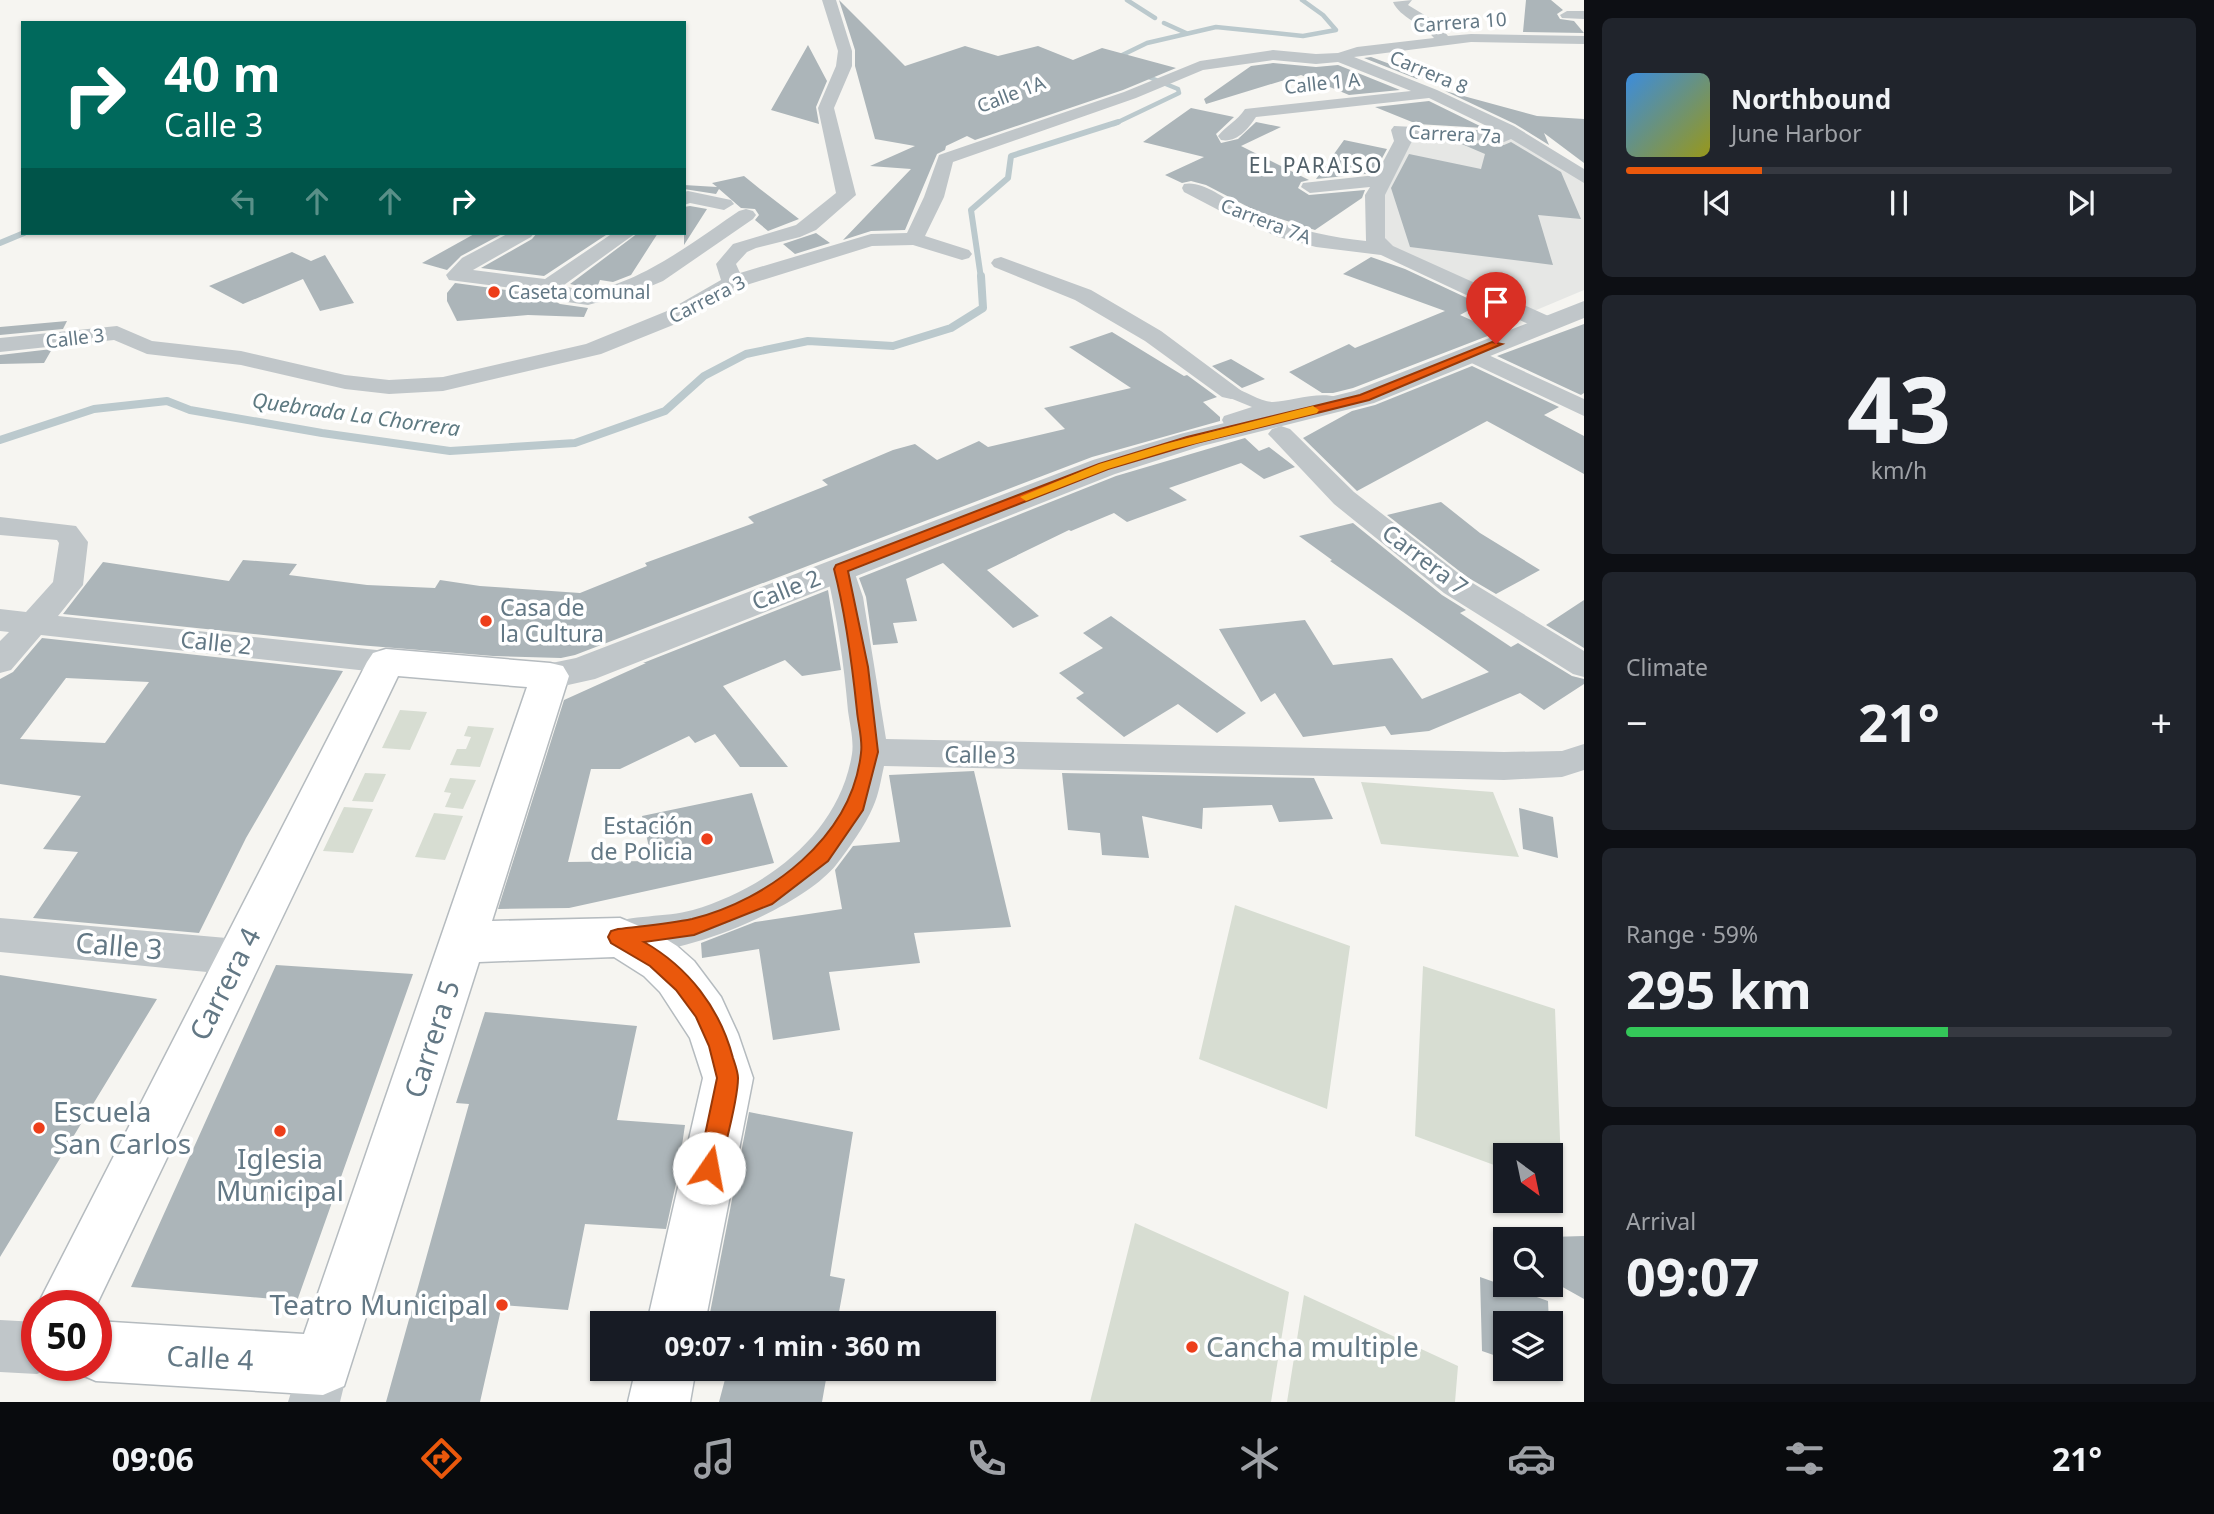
<!DOCTYPE html>
<meta charset="utf-8">
<style>
:root{--surface:#171b24;--page:#20242c;--text:#f1f3f6;--muted:#9ea1a6;--line:#363941;--accent:#ea580c}
body{margin:0;font-family:"Noto Sans",sans-serif;background:var(--page);color:var(--text);height:100vh;display:flex;flex-direction:column;font-size:26px;white-space:nowrap}
*{box-sizing:border-box;margin:0}
p{font-size:23px;color:var(--muted)}
.icon{flex:none;width:38px;height:38px;fill:none;stroke:currentColor;stroke-width:2;stroke-linecap:round;stroke-linejoin:round}
.map{position:relative;flex:1;overflow:hidden}
.details{display:flex;flex-direction:column;gap:18px;padding:18px;background:#0d0f14;width:630px}
.details>*{flex:none}
.top-card{position:absolute;left:21px;top:21px;width:665px;height:214px;border-radius:0px;box-shadow:0 2px 5px #0004;background:#00695c;color:#fff;overflow:hidden}
.needle{width:46px;rotate:147deg}
.controls{position:absolute;left:1493px;top:1143px;display:grid;gap:14px}
.controls a{display:grid;place-items:center;width:70px;height:70px;border-radius:0px;background:var(--surface);box-shadow:0 2px 5px #0004;font-size:35px}
.speed{position:absolute;left:21px;top:1290px;display:flex;gap:14px;font-size:35px;font-weight:700;text-align:center}
.speed>*{display:grid;place-content:center;width:91px;height:91px;border-radius:50%;background:var(--surface);box-shadow:0 2px 5px #0004;line-height:1}
.speed .limit{border:10px solid #d22;background:#fff;color:#111}
.pin{position:absolute;display:grid;place-items:center;width:60px;height:60px;color:#fff;margin:-72px -30px;border-radius:50% 50% 50% 0;rotate:-45deg;box-shadow:0 0 7px #0007}
.pin .icon{rotate:45deg}
.me{position:absolute;width:77px;margin:-38px;rotate:12deg;stroke-linejoin:round;filter:drop-shadow(0 0 5px #0008)}
.turn{display:flex;align-items:center;gap:24px;height:147px;padding:0 28px;font-size:32px}
.turn .icon{width:91px;height:91px;stroke-width:2.5}
.turn b{display:block;font-size:49px;line-height:60px}
.lanes{display:flex;align-items:center;height:66px;padding:0 28px;background:#0003;justify-content:center;gap:35px;direction:ltr}
.lanes .off{opacity:.35}
.big{font-size:52px;font-weight:700;line-height:1.1}
.details .card{flex:1;display:flex;flex-direction:column;justify-content:center;gap:10px;min-width:0;padding:0 24px;border-radius:10px;background:var(--page)}
.details .dial{align-items:center;gap:0}
.dial b{font-size:91px;line-height:1}
.song{display:flex;align-items:center;gap:21px}
.cover{width:84px;height:84px;border-radius:10px;background:linear-gradient(135deg,hsl(210 70% 55%),hsl(60 70% 35%))}
.played{height:7px;border-radius:4px;background:linear-gradient(90deg,var(--accent) 25%,var(--line) 25%)}
.keys{display:flex;justify-content:space-around;direction:ltr}
.heat{display:flex;justify-content:space-between;align-items:center;font-size:38px;direction:ltr}
.charge{height:10px;border-radius:5px;background:linear-gradient(90deg,#34c759 59%,var(--line) 0)}
.trip{position:absolute;left:590px;top:1311px;width:406px;height:70px;border-radius:0px;background:var(--surface);box-shadow:0 2px 5px #0004;font-weight:700;line-height:70px;text-align:center}
.dock{display:flex;height:112px;justify-content:space-around;align-items:center;background:#090b0e;color:var(--muted)}
.dock .icon{width:49px;height:49px}
.dock .current{color:var(--accent)}
.dock b{font-size:32px;color:var(--text)}
main{display:flex;flex:1;min-height:0}
.map>svg:first-child{display:block}
.built{fill:#e6e7e5}
.green{fill:#d7ddd2}
.lines{fill:none;stroke-linecap:round;stroke-linejoin:round}
.stream-far2{stroke:#bbc9cd;stroke-width:4.5}
.stream-far1{stroke:#bbc9cd;stroke-width:6}
.stream{stroke:#bbc9cd;stroke-width:8}
.building{fill:#acb5b9;fill-rule:evenodd}
.secondary-casing{stroke:#b5bbbf;stroke-width:3}
.pedestrian{fill:#c0c6c9;fill-rule:evenodd}
.minor{fill:#c0c6c9;fill-rule:evenodd}
.tertiary{fill:#c0c6c9;fill-rule:evenodd}
.secondary{fill:#fff;fill-rule:evenodd}
.route{fill:#ea580c;stroke:#983908;stroke-width:2}
.slow{fill:#f59e0b}
.poi-dot{fill:#ed3e1a;stroke:#fff;stroke-width:2.5}
.labels{text-anchor:middle;stroke-width:7;stroke-linejoin:round;paint-order:stroke}
.far-street-label{font-size:19px;fill:#637885;stroke:#fff}
.far-poi-label{font-size:19px;fill:#637885;stroke:#fff;text-anchor:start}
.far-neighbourhood-label{font-size:21px;letter-spacing:2px;fill:#516069;stroke:#fff}
.far-water-label{font-size:21px;font-style:italic;fill:#5e7a82;stroke:#fff}
.street-label{font-size:23px;fill:#637885;stroke:#fff}
.poi-label{font-size:23px;fill:#637885;stroke:#fff;text-anchor:start}
.near-street-label{font-size:28px;fill:#637885;stroke:#fff}
.near-poi-label{font-size:28px;fill:#637885;stroke:#fff;text-anchor:start}
</style>
<main>
<div class="map">
<svg width="1584" height="1402" viewBox="0 0 1584 1402">
<rect width="100%" height="100%" fill="#f6f5f1"/>
<path class="built" d="M1400,130L1524,139L1584,176V290L1534,311L1386,250L1381,181Z"/>
<path class="green" d="M400,710L427,712L410,750L382,748Z
M468,726L494,728L480,767L450,765L457,749H466L471,737L464,736Z
M365,773L386,774L373,802L352,801Z
M450,778L476,780L463,809L445,807L451,793L444,792Z
M1361,782L1493,792L1519,857L1381,844Z
M344,807L373,809L353,853L323,851Z
M434,813L463,816L445,860L415,857Z
M1235,905L1350,946L1327,1109L1199,1059Z
M1423,966L1555,1009L1562,1190L1551,1186L1550,1155H1505V1169L1415,1136Z
M1135,1223L1289,1292L1271,1402H1090Z
M1304,1295L1458,1366L1455,1402H1287Z"/>
<g class="lines">
<path class="stream-far2" d="M1127,0L1155,18
M1164,23L1186,33
M1112,60L1147,43L1216,27L1303,36L1336,30L1323,15L1302,0
M1114,124L1179,93L1178,89L1139,73"/>
<path class="stream-far1" d="M0,243L24,233
M981,278L971,210L1008,178L1011,156L1118,122"/>
<path class="stream" d="M0,440L94,409L167,401L190,410L322,433L450,451L575,443L665,411L704,376L746,354L808,341L893,346L951,328L983,308L981,276"/>
</g>
<path class="building" d="M839,0L905,66L965,46L998,56L1038,46L1073,60L1102,48L1176,68L1123,90L975,140L967,136L946,146L945,150L937,154L905,230L871,231L843,240L911,169L870,166L915,146L875,139L855,66V50Z
M1526,0H1551L1563,10L1557,14L1560,19L1574,21L1584,33L1523,32Z
M808,45L827,81L816,107L819,124L771,110Z
M1371,57L1425,77L1417,79L1364,58Z
M1273,63L1316,67L1338,65L1400,90L1349,95L1301,75L1206,104L1204,99L1251,66Z
M1445,91L1537,116L1584,119V163L1544,133L1549,145L1515,124Z
M1429,101L1484,128L1417,124L1375,107Z
M1191,108L1234,117L1216,134L1221,143L1238,139L1256,122L1281,127L1241,146L1309,180L1301,182L1298,188L1309,195L1365,190L1362,198L1315,230L1256,211L1206,185L1191,181L1182,183L1165,175L1204,157L1143,142Z
M1344,140L1387,149L1374,173L1316,179Z
M1457,142L1504,145L1511,142L1561,172L1581,219L1538,215L1553,265L1410,247L1391,188L1409,154L1481,169L1485,154Z
M744,176L760,189L799,219L768,231L755,220L759,215L755,209L741,208L719,189L716,194L684,189V185L717,187L712,183Z
M690,206L707,209L684,245V207Z
M476,233H504L461,256L447,270L422,263Z
M537,233H609L544,276L481,268L532,239Z
M638,233H658L631,275L613,282L600,280L598,285L583,287L570,284Z
M816,233L830,243L795,254L783,244Z
M292,252L311,261L325,255L354,303L320,311L303,279L243,304L209,286Z
M1371,257L1405,269L1480,304L1460,315L1498,332L1353,388L1333,393H1322L1289,372L1349,344L1355,348L1445,311L1343,274Z
M455,283L543,295L560,304L588,308L584,317L528,315L457,321L447,301V293Z
M67,321L63,329L0,335V327Z
M1584,324V393L1581,395L1497,356Z
M1112,332L1184,376L1187,375L1217,397L1203,402L1220,417V421L1092,457L575,655L561,658L493,656L358,645L63,614L103,562L229,581L243,560L297,564L289,575L367,585L435,588L440,580L480,586L580,593L647,566L645,563L754,523L748,517L828,485L822,480L893,450L915,444L937,460L979,441L988,447L1065,429L1044,408L1131,388L1069,347Z
M52,349L44,363L0,364V355Z
M1231,359L1265,379L1242,388L1212,366Z
M1472,366L1559,407L1544,415L1584,436V474L1487,421L1357,491L1303,438L1352,411L1375,405Z
M1245,438L1259,451L1269,447L1295,467L1264,479L1241,463L1169,488L1187,500L1127,522L1114,513L1071,531L1069,530L987,570L1039,616L1013,628L943,563L906,579L917,621L893,623L898,643L873,645L866,597L859,578L1116,476Z
M1441,502L1480,533L1540,570L1496,594L1467,577L1387,515Z
M1353,523L1442,595L1466,610L1460,613L1511,647L1518,643L1572,676L1584,679V684L1544,710L1520,693L1429,731L1391,735L1385,726L1303,737L1275,693L1261,702L1219,629L1305,620L1333,665L1392,658L1422,699L1489,672L1330,561L1332,560L1299,536Z
M828,590L841,670L802,676L785,660L723,686L788,767H740L715,734L695,743L689,736L620,769H591L568,862L652,861L642,816L752,793L774,863L569,908L498,909L564,700L646,663H643Z
M1584,600V648L1546,625Z
M1111,616L1246,713L1217,733L1178,704L1124,737L1076,698L1084,693L1059,673L1103,648L1083,633Z
M42,638L343,671L246,838L199,933L33,918L78,852L43,849L81,796L0,784V679L13,672ZM66,678L149,682L105,743L20,739Z
M974,771L1011,927L914,933L920,963L829,972L840,1030L773,1040L759,949L702,958L701,943L755,922L842,909L835,870L853,846L900,842L889,775Z
M1062,773L1314,778L1333,819L1279,822L1272,805L1203,808L1202,829L1142,816L1149,858L1102,855L1100,833L1068,830Z
M1519,808L1553,817L1558,858L1523,849Z
M276,965L413,974L297,1301L131,1287Z
M0,975L157,999L0,1257Z
M485,1012L637,1026L617,1120L685,1125L677,1179L666,1229L585,1224L568,1310L502,1305L480,1402H386L469,1104L456,1103Z
M749,1112L853,1132L830,1276L845,1279L837,1323H727L709,1318Z
M1584,1236V1299L1550,1280V1237Z
M1480,1277L1548,1301L1549,1323H1505V1359L1482,1351Z
M728,1368H828L822,1402H719Z"/>
<g class="lines">
<defs>
<path id="secondary" d="M386,649L550,663L563,666L569,676L492,921L620,918L658,934L677,946L694,961L721,997L738,1034L753,1078L705,1323H647L703,1078L690,1038L660,992L644,976L614,957L479,962L344,1386L323,1395L96,1381L75,1372L72,1365H96V1321L304,1334L527,687L398,676L96,1306H37L367,662L373,653Z
M636,1368H696L690,1402H628Z"/>
</defs>
<use href="#secondary" class="secondary-casing"/>
<path class="pedestrian" d="M1231,387C1244,390 1260,402 1273,402C1293,401 1332,386 1348,404L1339,410L1307,405L1231,426L1224,424L1222,420L1224,416L1252,407L1225,396L1222,392L1225,388Z"/>
<path class="minor" d="M822,0H836L852,51V66L834,108L856,195L816,230L800,237L756,248L747,252L736,264L740,273L871,234L907,233L924,197L939,155L1124,92L1200,61L1273,50L1316,54L1338,53L1357,47L1434,38C1423,24 1400,18 1393,2L1412,0L1408,5L1436,22L1448,36L1471,34L1584,36V44L1471,42L1354,57L1437,90L1514,126L1584,169V183L1511,139L1504,142L1410,136L1412,141L1385,195V238L1393,246L1555,319L1558,324L1555,329H1539L1381,255L1316,247L1278,237L1228,215L1184,192L1182,188L1184,184C1201,180 1224,198 1239,206C1281,226 1320,236 1366,241L1365,195L1370,187L1310,193L1301,187L1303,183L1376,175L1394,141L1391,130L1394,126L1497,131L1429,98L1256,117C1248,129 1237,143 1221,140L1218,136C1226,126 1237,121 1245,109L1411,91L1338,62L1316,64L1273,60L1203,70L1136,98L953,162L944,197L925,236L969,250L972,254L969,258L962,260L913,245L872,246L740,287L683,321L601,354L443,391L389,394L345,389L241,365L147,354L114,340L0,352V338L117,326L152,341L241,351L345,375L389,380L443,377L586,344L667,311L721,280L716,264L733,244L796,225L836,193L818,108L836,66L838,51Z
M1567,11H1584V19L1562,18L1560,15Z
M688,191L731,200L734,204L724,210L690,203L684,205V192Z
M746,209L753,211L756,215L753,219L663,281L639,291L588,305L560,301L544,292L457,281L449,280L446,275L462,258L509,233H534L531,237L473,270L545,279L613,233H636L564,285C610,309 701,236 739,211Z
M1001,257L1091,290L1161,331L1243,392L1240,397L1231,399L1222,397L1145,341L1075,300L994,267L991,263L994,259Z
M1471,347L1584,399V416L1463,359L1459,354L1463,349Z
M1281,426L1290,429L1354,492L1466,579L1584,651V677L1573,674L1444,593L1334,504L1268,434L1272,429Z
M0,517L76,526L88,542L83,585L58,616L386,651L397,654L402,662L397,670L386,673L41,635L11,670L0,673V641L9,632L0,631V609L26,612L53,582L59,543L57,540L0,535Z
M841,559L851,562L863,597L886,739L1504,752L1562,751L1584,744V770L1562,777L1504,780L884,766C881,779 879,794 873,807C865,826 849,848 836,865C800,910 659,969 604,949L598,937L604,925C633,914 664,918 693,910C767,888 839,834 852,754C854,741 850,725 848,711C844,664 837,616 826,569L831,562Z
M0,918L238,939L252,944L258,957L252,970L238,975L0,952Z
M0,1320L37,1322V1365L55,1366L37,1374L0,1372Z
M323,1339L341,1347L349,1365L340,1402H288L305,1347Z"/>
<path class="tertiary" d="M1584,301V318L1374,403L1202,446L1115,474L595,679L550,689L537,686L531,676L537,666L576,658L1093,460L1180,434L1354,391Z"/>
<use href="#secondary" class="secondary"/>
</g>
<path class="route" d="M1492,342L1502,344L1369,400L1196,443L1108,469L848,571L868,667L878,752L863,810L828,861L772,904L694,935L644,942C688,967 720,1008 733,1058C735,1064 738,1072 738,1078C738,1101 725,1144 720,1168L717,1176L709,1179L701,1176L698,1168L717,1078L709,1046L696,1017L676,990L650,966L611,943L608,937L611,931L618,929C642,926 668,924 692,919C769,900 852,837 861,753C863,740 858,724 857,711C852,663 846,615 834,569L836,565L1099,464L1187,437L1360,395Z"/>
<path class="slow" d="M1313,406L1319,410L1317,413L1174,449L1108,469L1031,499L1026,501L1020,497L1099,464L1165,444Z"/>
<g class="poi-dot">
<circle cx="494" cy="292" r="7"/>
<circle cx="486" cy="621" r="7"/>
<circle cx="707" cy="839" r="7"/>
<circle cx="39" cy="1128" r="7"/>
<circle cx="280" cy="1131" r="7"/>
<circle cx="502" cy="1305" r="7"/>
<circle cx="1192" cy="1347" r="7"/>
</g>
<g class="labels">
<g class="far-street-label">
<text transform="translate(1460 22) rotate(-4)" y="7">Carrera 10</text>
<text transform="translate(1429 72) rotate(23)" y="7">Carrera 8</text>
<text transform="translate(1322 83) rotate(-6)" y="7">Calle 1 A</text>
<text transform="translate(1011 94) rotate(-21)" y="7">Calle 1A</text>
<text transform="translate(1455 134) rotate(3)" y="7">Carrera 7a</text>
<text transform="translate(1266 221) rotate(21)" y="7">Carrera 7A</text>
<text transform="translate(707 299) rotate(-27)" y="7">Carrera 3</text>
<text transform="translate(75 338) rotate(-7)" y="7">Calle 3</text>
</g>
<g class="far-poi-label">
<text x="508" y="299">Caseta comunal</text>
</g>
<g class="far-neighbourhood-label">
<text x="1316" y="173">EL PARAISO</text>
</g>
<g class="far-water-label">
<text transform="translate(356 415) rotate(8)" y="7">Quebrada La Chorrera</text>
</g>
<g class="street-label">
<text transform="translate(1425 560) rotate(37)" y="8">Carrera 7</text>
<text transform="translate(786 590) rotate(-22)" y="8">Calle 2</text>
<text transform="translate(216 643) rotate(6)" y="8">Calle 2</text>
<text transform="translate(980 755) rotate(1)" y="8">Calle 3</text>
</g>
<g class="poi-label">
<text x="500" y="616">Casa de<tspan x="500" dy="26">la Cultura</tspan></text>
<text x="693" y="834" text-anchor="end">Estación<tspan x="693" dy="26">de Policia</tspan></text>
</g>
<g class="near-street-label">
<text transform="translate(119 946) rotate(5)" y="10">Calle 3</text>
<text transform="translate(225 984) rotate(-63)" y="10">Carrera 4</text>
<text transform="translate(432 1039) rotate(-72)" y="10">Carrera 5</text>
<text transform="translate(210 1358) rotate(3)" y="10">Calle 4</text>
</g>
<g class="near-poi-label">
<text x="53" y="1122">Escuela<tspan x="53" dy="32">San Carlos</tspan></text>
<text x="280" y="1169" text-anchor="middle">Iglesia<tspan x="280" dy="32">Municipal</tspan></text>
<text x="488" y="1315" text-anchor="end">Teatro Municipal</text>
<text x="1206" y="1357">Cancha multiple</text>
</g>
</g>
</svg>
<div class="controls">
<a><svg class="needle" viewBox="-14 -14 28 28"><path d="M0-13l5 13h-10z" fill="#e53935"/><path d="M0 13l5-13h-10z" fill="#9ea1a6"/></svg></a>
<a><svg class="icon" aria-label="search" viewBox="0 0 24 24"><circle cx="10" cy="10" r="6"/><path d="M15 15l6 6"/></svg></a>
<a><svg class="icon" aria-label="layers" viewBox="0 0 24 24"><path d="M12 4l9 5-9 5-9-5zM3 14l9 5 9-5"/></svg></a>
</div>
<div class="speed"><div class="limit">50</div></div>
<div class="pin" style="left:1496px;top:344px;background:#d93025"><svg class="icon" aria-label="arrive" viewBox="0 0 24 24"><path d="M6 21V4h12l-3 4 3 4H6"/></svg></div>
<svg class="me" style="left:709px;top:1168px" viewBox="-20 -20 40 40"><circle r="19" fill="#fff"/><path d="M0-13L10 11 0 6-10 11z" fill="#ea580c"/></svg>
<div class="trip">09:07 · 1 min · 360 m</div>
<div class="top-card">
<div class="turn"><svg class="icon" aria-label="right" viewBox="0 0 24 24"><path d="M7 20v-9h11M14 6l5 5-5 5"/></svg><div><b>40 m</b>Calle 3</div></div>
<div class="lanes"><svg class="icon off" aria-label="left" viewBox="0 0 24 24"><path d="M17 20v-9H6M10 6l-5 5 5 5"/></svg><svg class="icon off" aria-label="ahead" viewBox="0 0 24 24"><path d="M12 20V5M6 11l6-6 6 6"/></svg><svg class="icon off" aria-label="ahead" viewBox="0 0 24 24"><path d="M12 20V5M6 11l6-6 6 6"/></svg><svg class="icon" aria-label="right" viewBox="0 0 24 24"><path d="M7 20v-9h11M14 6l5 5-5 5"/></svg></div>
</div>
</div>
<section class="details">
<div class="card">
<div class="song"><i class="cover"></i><div><b>Northbound</b><p>June Harbor</p></div></div>
<div class="played"></div>
<div class="keys"><svg class="icon" aria-label="previous" viewBox="0 0 24 24"><path d="M18 5L8 12l10 7zM5 5v14"/></svg><svg class="icon" aria-label="pause" viewBox="0 0 24 24"><path d="M8 5v14M16 5v14"/></svg><svg class="icon" aria-label="next" viewBox="0 0 24 24"><path d="M6 5l10 7-10 7zM19 5v14"/></svg></div>
</div>
<div class="card dial"><b>43</b><p>km/h</p></div>
<div class="card"><p>Climate</p>
<div class="heat"><a>−</a><b class="big">21°</b><a>+</a></div>
</div>
<div class="card"><p>Range · 59%</p><b class="big">295 km</b><div class="charge"></div></div>
<div class="card"><p>Arrival</p><b class="big">09:07</b></div>
</section>
</main>
<nav class="dock">
<b>09:06</b>
<svg class="icon current" aria-label="directions" viewBox="0 0 24 24"><path d="M12 3l9 9-9 9-9-9zM9 14v-3h6M13 9l2 2-2 2"/></svg>
<svg class="icon" aria-label="music" viewBox="0 0 24 24"><path d="M9 18V5l10-2v13"/><circle cx="6" cy="18" r="3"/><circle cx="16" cy="16" r="3"/></svg>
<svg class="icon" aria-label="phone" viewBox="0 0 24 24"><path d="M5 4h4l2 5-3 2q2 4 5 5l2-3 5 2v4C11 20 4 13 5 4z"/></svg>
<svg class="icon" aria-label="climate" viewBox="0 0 24 24"><path d="M12 3v18M4 7l16 10M4 17L20 7"/></svg>
<svg class="icon" aria-label="car" viewBox="0 0 24 24"><path d="M5 17H2v-5l4-1 3-4h7l3 4 3 1v5h-3M9 17h6M6 11h13"/><circle cx="7" cy="17" r="2"/><circle cx="17" cy="17" r="2"/></svg>
<svg class="icon" aria-label="filters" viewBox="0 0 24 24"><path d="M4 7h16M4 17h16"/><circle cx="9" cy="7" r="2"/><circle cx="15" cy="17" r="2"/></svg>
<b>21°</b>
</nav>
